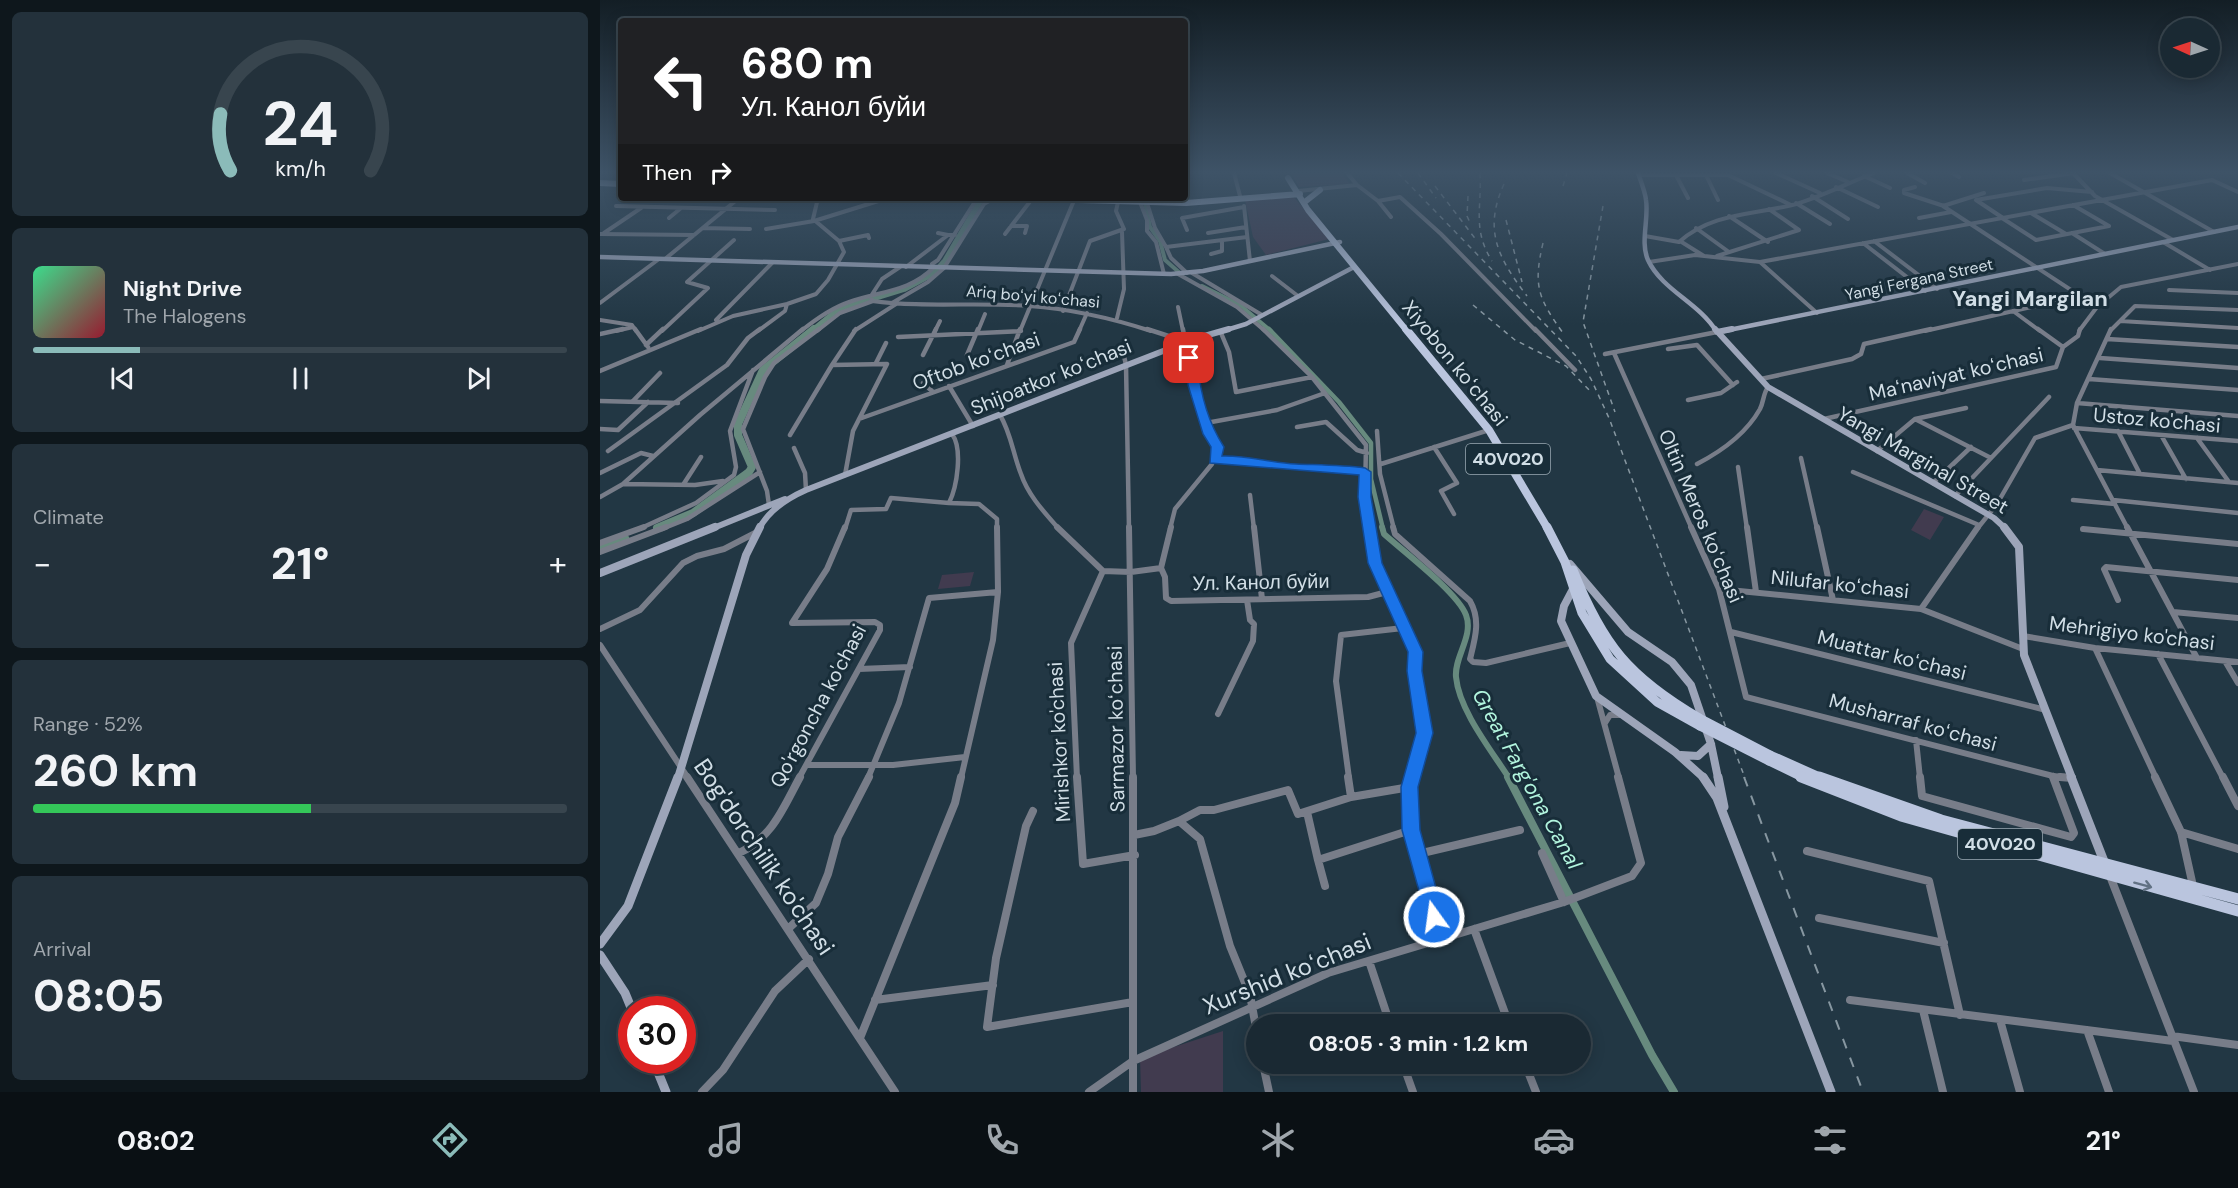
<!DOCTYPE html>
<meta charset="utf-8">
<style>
:root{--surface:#1a2933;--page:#23313b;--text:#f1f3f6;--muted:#9fa6ac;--line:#38454e;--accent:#8bbbb9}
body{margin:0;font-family:"DM Sans",sans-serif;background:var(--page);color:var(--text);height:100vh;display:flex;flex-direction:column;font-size:22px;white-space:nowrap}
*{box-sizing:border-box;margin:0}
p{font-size:20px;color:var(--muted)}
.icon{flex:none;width:33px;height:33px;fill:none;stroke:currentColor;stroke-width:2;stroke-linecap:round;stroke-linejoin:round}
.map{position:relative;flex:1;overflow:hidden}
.panel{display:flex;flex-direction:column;gap:12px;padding:12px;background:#0e171c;width:600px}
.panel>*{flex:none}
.guide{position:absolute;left:18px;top:18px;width:570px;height:183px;border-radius:6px;box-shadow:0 3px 15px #0003,0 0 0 2px var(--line);background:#202124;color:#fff;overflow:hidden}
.needle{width:39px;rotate:273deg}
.buttons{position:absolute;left:1560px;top:18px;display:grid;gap:12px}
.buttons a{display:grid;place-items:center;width:60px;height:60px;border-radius:50%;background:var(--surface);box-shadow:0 3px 15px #0003,0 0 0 2px var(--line);font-size:30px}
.speed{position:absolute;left:18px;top:996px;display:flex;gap:12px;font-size:30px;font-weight:700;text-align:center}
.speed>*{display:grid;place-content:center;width:78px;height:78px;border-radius:50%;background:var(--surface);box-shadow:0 3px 15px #0003,0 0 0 2px var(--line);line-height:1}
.speed .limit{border:9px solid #d22;background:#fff;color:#111}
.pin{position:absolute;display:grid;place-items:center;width:51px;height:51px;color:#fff;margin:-26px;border-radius:12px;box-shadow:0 3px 9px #0006}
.me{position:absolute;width:66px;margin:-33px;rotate:346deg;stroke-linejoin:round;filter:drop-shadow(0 0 4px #0008)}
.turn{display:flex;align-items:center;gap:21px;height:126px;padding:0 24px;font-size:27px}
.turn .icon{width:78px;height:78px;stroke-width:2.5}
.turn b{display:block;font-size:42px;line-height:51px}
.then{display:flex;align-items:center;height:57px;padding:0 24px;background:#0003;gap:12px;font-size:22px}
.big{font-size:45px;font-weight:700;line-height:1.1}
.panel .card{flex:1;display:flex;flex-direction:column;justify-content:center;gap:9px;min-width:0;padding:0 21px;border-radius:9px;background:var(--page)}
.panel .dial{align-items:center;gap:0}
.dial svg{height:156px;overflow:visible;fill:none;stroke:var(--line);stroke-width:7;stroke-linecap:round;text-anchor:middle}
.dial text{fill:var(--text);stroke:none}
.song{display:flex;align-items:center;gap:18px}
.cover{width:72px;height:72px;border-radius:9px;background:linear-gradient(135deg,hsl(150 70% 55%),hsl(350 70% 35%))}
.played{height:6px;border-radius:3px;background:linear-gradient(90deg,var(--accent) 20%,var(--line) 20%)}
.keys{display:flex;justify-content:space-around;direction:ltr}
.heat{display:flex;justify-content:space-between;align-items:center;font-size:33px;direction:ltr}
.charge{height:9px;border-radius:4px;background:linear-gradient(90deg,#34c759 52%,var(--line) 0)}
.trip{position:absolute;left:646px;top:1014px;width:345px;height:60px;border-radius:30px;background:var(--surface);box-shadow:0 3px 15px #0003,0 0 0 2px var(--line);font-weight:700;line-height:60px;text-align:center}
.menu{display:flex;height:96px;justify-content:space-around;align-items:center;background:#0a1014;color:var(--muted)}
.menu .icon{width:42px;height:42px}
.menu .current{color:var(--accent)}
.menu b{font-size:27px;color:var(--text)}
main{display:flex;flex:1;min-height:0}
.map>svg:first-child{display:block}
.green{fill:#413b4f}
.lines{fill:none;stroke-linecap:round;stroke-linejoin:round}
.canal-far3{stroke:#678a7e;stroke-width:4}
.canal-far2{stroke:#678a7e;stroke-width:4.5}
.canal-far1{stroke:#678a7e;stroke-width:6}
.canal{stroke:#678a7e;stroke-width:8}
.river-far2{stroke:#678a7e;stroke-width:6}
.river-far1{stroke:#678a7e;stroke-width:8}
.river{stroke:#678a7e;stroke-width:9}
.street-far3{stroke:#787d89;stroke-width:4}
.street-far2{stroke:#787d89;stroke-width:4.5}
.street-far1{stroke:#787d89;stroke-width:6}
.street{stroke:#787d89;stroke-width:8}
.secondary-far3{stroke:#9da5b9;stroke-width:4.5}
.secondary-far2{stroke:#9da5b9;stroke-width:6}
.secondary-far1{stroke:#9da5b9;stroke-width:8}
.secondary{stroke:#9da5b9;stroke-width:9}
.primary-far3{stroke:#bac5de;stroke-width:6}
.primary-far2{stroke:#bac5de;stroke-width:8}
.primary-far1{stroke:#bac5de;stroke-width:9}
.primary{stroke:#bac5de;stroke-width:11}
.rail-far1{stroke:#8797a1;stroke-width:1.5;stroke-dasharray:5 5;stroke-linecap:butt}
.rail{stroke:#8797a1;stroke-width:2;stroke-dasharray:10 10;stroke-linecap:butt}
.primary-bridge{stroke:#bac5de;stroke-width:9}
.oneway{stroke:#617183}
.route{fill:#1a73e8;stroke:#114b97;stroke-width:1.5}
.labels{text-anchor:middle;stroke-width:6;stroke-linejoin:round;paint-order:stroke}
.far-street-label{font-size:16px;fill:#d1dee6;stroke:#182d39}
.shield{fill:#182d39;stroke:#9aa9b2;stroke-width:1.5}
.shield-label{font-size:18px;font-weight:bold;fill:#d1dee6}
.street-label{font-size:20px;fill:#d1dee6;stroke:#182d39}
.water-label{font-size:21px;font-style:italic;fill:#b2f5de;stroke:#182d39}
.far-district-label{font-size:22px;font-weight:bold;fill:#d1dee6;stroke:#182d39}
.near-street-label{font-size:24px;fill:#d1dee6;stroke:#182d39}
</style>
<main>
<section class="panel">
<div class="card dial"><svg viewBox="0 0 100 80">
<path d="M14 69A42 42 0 1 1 86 69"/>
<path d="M14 69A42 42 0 0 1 9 40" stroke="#8bbbb9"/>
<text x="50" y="56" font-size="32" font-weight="700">24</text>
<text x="50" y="72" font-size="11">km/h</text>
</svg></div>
<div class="card">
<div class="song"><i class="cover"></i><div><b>Night Drive</b><p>The Halogens</p></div></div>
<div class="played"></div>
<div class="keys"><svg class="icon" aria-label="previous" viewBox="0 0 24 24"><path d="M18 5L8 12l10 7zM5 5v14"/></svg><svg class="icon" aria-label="pause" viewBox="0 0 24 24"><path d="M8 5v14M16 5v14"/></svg><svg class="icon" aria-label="next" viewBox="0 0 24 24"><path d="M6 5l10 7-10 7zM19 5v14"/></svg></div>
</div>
<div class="card"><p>Climate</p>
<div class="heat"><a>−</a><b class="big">21°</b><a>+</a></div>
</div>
<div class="card"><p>Range · 52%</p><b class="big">260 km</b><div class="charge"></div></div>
<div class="card"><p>Arrival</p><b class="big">08:05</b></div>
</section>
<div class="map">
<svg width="1638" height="1092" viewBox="0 0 1638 1092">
<rect width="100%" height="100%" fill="#223744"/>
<path class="green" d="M691,173H742L750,184L699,187Z
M693,196L729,239L666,255L653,237L645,200Z
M1324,509L1344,517L1330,540L1311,530Z
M374,572L370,586L338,589L342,575Z
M623,1031V1092H541L540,1058Z"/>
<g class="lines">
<path class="canal-far3" d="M544,198L550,227L560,241L565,260L581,274
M602,286L640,305L671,331"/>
<path class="canal-far2" d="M669,329L739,402L771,443V479L783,529"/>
<path class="canal-far1" d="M782,527L784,534C803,551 858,593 866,615C874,636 854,657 856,677C859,710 891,750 909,778"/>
<path class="canal" d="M908,777L1052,1055L1074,1092"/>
<path class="river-far2" d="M212,331L239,309L304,289L334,273L345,261L382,198"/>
<path class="river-far1" d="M57,528L93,513L149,472L152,467L138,435V424L163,370L214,329"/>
<path class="river" d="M0,549L25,539"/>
<path class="street-far3" d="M634,173L640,196
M1176,173L1220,193
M1227,173L1248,182
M1307,173L1325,183
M1352,173L1359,177
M1473,173L1495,196L1573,240
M1510,173L1614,232
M1039,175H1128L1191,205
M1076,175L1088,198
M1106,175L1118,200
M1264,176L1290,188
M1424,180L1474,173
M757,185L778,201L800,197L841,234L936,331
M1236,187L1278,207
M1315,187L1304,190V193L1344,206
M698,191L757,185L747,173
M1384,193L1343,206L1497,307
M1212,196L1248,219
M778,201L791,217
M540,202L547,220V231L556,242L564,274
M1196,203L1230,224
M16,206L175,210
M548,206L555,228L566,247
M644,206L650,261
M1431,213L1466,234
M1129,216L1168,242
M69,218L81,208
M1319,218L1351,212
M1402,218L1436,240L1509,226L1473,205
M1403,218L1376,200L1447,188L1492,192
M411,226H427L425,233
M103,228L150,229
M1096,228L1129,252
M166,229L214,221L288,198
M587,230L582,218L644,207
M4,233L41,208
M338,233L348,235
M608,233L646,227
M1472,233L1505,254
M0,234L94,235
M405,234L432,199
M1045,236L1079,242C1113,212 1155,215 1196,204C1223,196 1248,183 1274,173
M239,241L268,235L269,238
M1080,241L1104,256
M1274,241L1337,289
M1563,242L1610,270
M1263,243L1325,291
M611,254L622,251V241
M1117,256L1199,230L1169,209
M65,259L139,198
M1049,262L1095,255L1160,262L1612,180L1638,192
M1160,262L1217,313
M300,267L282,279L271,296L272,301C324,308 377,302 429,306C472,309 511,318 551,331
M306,267L348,235H355
M587,273L571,258L566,247L647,237
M592,273L662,315
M578,274L637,307L665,331
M672,276L698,296
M1569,290L1638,293
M0,303L59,259
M292,303L328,282L344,268L384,204L394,198
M578,307L583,331
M463,311L490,241L524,229L516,211L518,202
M1413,311L1440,331
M517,318L524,289L522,232
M0,320L32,325L36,331
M116,320L172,263
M1520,321L1638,328
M16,331L33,327
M62,331L108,288L87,282L134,240
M98,331L133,316L187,304L216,294L228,280L244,252L239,241L213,219L218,198
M158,331L185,311L187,304
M201,331C216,319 231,308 249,302C280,291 310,292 334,267L332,264L338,260L376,200
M217,331L240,313L273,301
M254,331L296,304
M335,331L340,321
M378,331L385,314
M420,331L475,198
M479,331L487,313
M1325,331L1480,296
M1479,331L1497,307L1521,287L1638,264
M1510,331L1535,306L1638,310"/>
<path class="street-far2" d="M35,329L48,347
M547,329L587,342
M663,329L712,377L766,445L765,497L770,529
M935,329L975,370
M1438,329L1463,347
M1511,329L1477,403L1473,425L1528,529
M621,333L629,352L636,392L712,377
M0,334L23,329
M298,337L421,331
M578,338L584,335L583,329
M1507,339L1638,347
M46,345L63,329
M522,347L526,365L529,529
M1068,349L1097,345L1133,385
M1014,353L1092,529
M1005,354L1117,332
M323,355L336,329
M367,355L378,329
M1500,358L1638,368
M276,363L286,343
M407,365L420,329
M0,371L101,329
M1161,379L1252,359L1261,354L1264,344L1331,329
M1489,379L1638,390
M323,383L333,392
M349,386L373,426
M1088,400L1121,393L1137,382
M0,401L78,403
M32,402L60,373
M1477,403L1638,416
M400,415C411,433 413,454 421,474C428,495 444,512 459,529
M259,419L474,342L480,329
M1224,419L1456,367L1463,347L1478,336L1480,329
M1315,419L1366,408
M606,423L677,410L725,393
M697,427L726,422L757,450L767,453
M1474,428L1638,441
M0,429L18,430L48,402
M777,431L780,474L794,529
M1518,431L1540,474
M352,434C363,449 357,487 349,503L379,504L397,519V529
M190,435L232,365
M1561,435L1586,479
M1597,438L1629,482
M834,447L857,483L841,491L854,514
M194,448L205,473L206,490
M8,451L127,365L148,338L160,329
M1277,451L1315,419L1391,458
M1201,458L1217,529
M615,460L765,472
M781,464L889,430
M1097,464C1122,451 1146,434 1160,409C1164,401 1163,394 1168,387
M1138,467L1147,529
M1497,470L1638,483
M1253,472L1379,525
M0,473L41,453L53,456
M245,475L253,431L287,364L232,365L256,329
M1333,483L1371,447
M23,484L95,485L123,481
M83,485L101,457
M650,495L654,529
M1355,496L1449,397
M0,497L23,484L100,415L203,329
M1473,500L1515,504
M1513,500L1638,513
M169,505L167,491L143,429L165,377L174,363L219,329
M39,529L96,503L134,475L136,467L130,431L153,370
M62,529L87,519L160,472
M245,529L251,510L286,509L291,498L349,503
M570,529L575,509L612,464L617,452L594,385L593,364L579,345
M1377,529L1397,504L1435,438L1473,425"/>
<path class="street-far1" d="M457,527L503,571L531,572L561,568L571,527
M529,527L533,778
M654,527L662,599
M770,527L775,563L815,652L814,671L825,733L812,778
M793,527L795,534L870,601C881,620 875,639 870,659L873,662L886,663L970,643
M1091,527L1119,589L1146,697L1453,776L1472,778
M1147,527L1156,592
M1217,527L1233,600
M1527,527L1597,658
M1483,529L1638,544
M0,543L44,527
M0,552L66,527
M561,568L565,577L566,598L571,601L768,597L787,592
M1119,589L1321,609L1423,649
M1518,600L1504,569L1506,567L1638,580
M1321,609L1378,527
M1573,612L1638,618
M0,629L40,610L83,563L97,556L124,549L157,532
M1131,632L1446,710
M1423,636L1495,648L1638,662
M0,645L88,778
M1495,648L1556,778
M1558,654L1623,778
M1625,661L1638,683
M259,669L310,667
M997,697L1019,778
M618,714L653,641L654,624L650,620L647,600
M1005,723L1010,715H1020
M1316,740L1320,778
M207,765H293L365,757
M1453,776L1454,778
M199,778L280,630V625L275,622L192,623L227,569L245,527
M268,778L299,703L329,598L398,592
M361,778L393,640L398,592L397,527
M477,778L471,643L503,571
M749,778L736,681L741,635L803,628"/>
<path class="street" d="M87,777L295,1092
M477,777L483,864L535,855
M748,777L751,797
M813,777C800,824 827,891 840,938
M1320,777L1322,796L1471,837L1474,833L1453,777
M1460,777L1472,778
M1555,777L1581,832L1593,886
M1623,777L1638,806
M433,811L426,826L396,958L387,1027L533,1002
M707,812L718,860L811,830
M1581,832L1638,849
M534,835L554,831L579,821
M1207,851L1329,881L1360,1015
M139,853C173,837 183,808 200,777
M942,853L964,902
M818,854L920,830
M718,860L725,886
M1510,876L1594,1092
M1219,918L1344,943
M189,928L216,903L228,874L238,837L269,777
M874,929L909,1024
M769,961L790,1024
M275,1000L393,985
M1250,1000L1573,1041
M1323,1010L1343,1092
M1400,1020L1420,1092
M1487,1030L1509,1092
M657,1033L650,995L630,946L600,839L579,821L600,810H614L688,790L698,814L751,797L810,787
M1572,1036L1638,1045
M260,1038L355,803L361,777
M663,1064L669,1092
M803,1064L813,1092
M925,1064L936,1092
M102,1092L123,1070L175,991L209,959
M489,1092L533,1061L728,973L964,902L1032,876L1041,863L1018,777
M533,1092V777"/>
<path class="secondary-far3" d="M1038,173C1041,182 1045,191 1046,200C1049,219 1040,242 1048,260C1062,290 1099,303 1116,331
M0,257L571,274L603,271L740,242
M623,331L646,324L754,267
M1124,331L1638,227"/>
<path class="secondary-far2" d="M1115,329L1168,387L1394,518L1406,529
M1117,332L1132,329
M111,529L185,499
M159,529C168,511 188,498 206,490L594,339L629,329"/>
<path class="secondary-far1" d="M1404,527L1419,547L1424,655L1472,778
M970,564L1028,632L1072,662L1091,685L1111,744L1118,778
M0,573L115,527
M973,589L964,606L961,621L996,696L1075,752L1104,778
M1081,755L1098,756L1111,744
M78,778L146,555L160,527"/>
<path class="secondary" d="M1103,777L1117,798L1231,1092
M1118,777L1124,807
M1471,777L1505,864
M0,944L28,906L78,777
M0,955L25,993L32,1010
M53,1060L66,1092"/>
<path class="primary-far3" d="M688,178L708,210L807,331
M0,183L21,184
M411,198L586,203L700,194
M706,201L720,190"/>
<path class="primary-far2" d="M806,329L889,430L948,529"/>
<path class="primary-far1" d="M947,527L965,562L982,613L1010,659L1057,702L1100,726
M973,570C1003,645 1029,677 1099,718
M1170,755L1222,778
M1169,761L1204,778"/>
<path class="primary" d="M1201,777L1301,816L1638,911
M1219,777L1341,820L1638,899"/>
<path class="rail-far1" d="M798,173L976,356L991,379L1009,418L1145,778
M818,173L836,198
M880,173C882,208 872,229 892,261
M904,184C883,230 898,258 927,296
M835,186L877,241
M963,186L967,173
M868,196L867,216L871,225
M1003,206L983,322L1015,412
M906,220L922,282
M943,243C933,286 938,298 963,333
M873,305L915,340L966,366L991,392"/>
<path class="rail" d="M1144,777L1263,1092"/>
<path class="primary-bridge" d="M1099,718L1170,755
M1100,726L1169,761"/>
</g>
<defs><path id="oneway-shaft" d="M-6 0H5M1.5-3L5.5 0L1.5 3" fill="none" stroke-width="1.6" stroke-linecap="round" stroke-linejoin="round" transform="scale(1.5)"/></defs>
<use class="oneway" href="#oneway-shaft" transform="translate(1543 885) rotate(15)"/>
<linearGradient id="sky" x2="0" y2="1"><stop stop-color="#131e25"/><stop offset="0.53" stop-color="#3e5367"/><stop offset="1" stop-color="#3e5367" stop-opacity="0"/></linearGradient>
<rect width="1638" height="325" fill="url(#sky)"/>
<path class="route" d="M589,355L598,364C600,393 608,422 624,447L622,456C647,455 671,463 696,464C719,465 741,465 765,468L771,472V497L782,563L823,652L822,671L833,733L818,787L820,830L844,917L841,923L834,926L828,923L802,830L801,787L816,733L807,671L808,652L768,563L758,497L759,475L610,463L611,447L603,434L588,385L587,364L584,358Z"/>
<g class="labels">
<g class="far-street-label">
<text transform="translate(1319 279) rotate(-12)" y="6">Yangi Fergana Street</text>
<text transform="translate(433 296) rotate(5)" y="6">Ariq boʻyi koʻchasi</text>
</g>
<g class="shield">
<rect x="866" y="444" width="84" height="30" rx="4.5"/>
<rect x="1358" y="829" width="84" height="30" rx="4.5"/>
</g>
<g class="shield-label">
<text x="908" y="465">40V020</text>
<text x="1400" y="850">40V020</text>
</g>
<g class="street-label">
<text transform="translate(376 361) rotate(-20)" y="7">Oftob koʻchasi</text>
<text transform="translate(855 363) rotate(51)" y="7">Xiyobon koʻchasi</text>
<text transform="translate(1356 374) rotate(-13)" y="7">Maʻnaviyat koʻchasi</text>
<text transform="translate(451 377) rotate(-22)" y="7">Shijoatkor koʻchasi</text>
<text transform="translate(1557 420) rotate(5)" y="7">Ustoz ko'chasi</text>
<text transform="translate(1323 460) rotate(30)" y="7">Yangi Marginal Street</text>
<text transform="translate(1101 516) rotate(67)" y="7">Oltin Meros koʻchasi</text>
<text transform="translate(661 582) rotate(-1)" y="7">Ул. Канол буйи</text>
<text transform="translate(1240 584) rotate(6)" y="7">Nilufar koʻchasi</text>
<text transform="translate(1532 633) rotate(7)" y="7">Mehrigiyo ko'chasi</text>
<text transform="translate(1292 655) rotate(14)" y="7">Muattar koʻchasi</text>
<text transform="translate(218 706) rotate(-62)" y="7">Qo'rgoncha ko'chasi</text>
<text transform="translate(1313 722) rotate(15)" y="7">Musharraf koʻchasi</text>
<text transform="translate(516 729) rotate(-91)" y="7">Sarmazor koʻchasi</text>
<text transform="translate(459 742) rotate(-93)" y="7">Mirishkor ko'chasi</text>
</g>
<g class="water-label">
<text transform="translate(927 779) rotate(61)" y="7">Great Farg'ona Canal</text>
</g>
<g class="far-district-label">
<text x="1430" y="306">Yangi Margilan</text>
</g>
<g class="near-street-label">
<text transform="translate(164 857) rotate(56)" y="8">Bog'dorchilik ko'chasi</text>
<text transform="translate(687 974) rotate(-22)" y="8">Xurshid koʻchasi</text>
</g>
</g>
</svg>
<div class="buttons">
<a><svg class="needle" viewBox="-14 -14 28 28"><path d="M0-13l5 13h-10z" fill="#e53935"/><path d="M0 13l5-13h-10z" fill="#9fa6ac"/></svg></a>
</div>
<div class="speed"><div class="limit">30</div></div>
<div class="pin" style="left:589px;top:358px;background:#d93025"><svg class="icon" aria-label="arrive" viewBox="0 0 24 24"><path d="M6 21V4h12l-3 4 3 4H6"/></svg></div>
<svg class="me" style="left:834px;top:917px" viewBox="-20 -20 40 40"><circle r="17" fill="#1a73e8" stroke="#fff" stroke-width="3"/><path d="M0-11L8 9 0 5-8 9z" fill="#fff"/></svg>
<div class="trip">08:05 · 3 min · 1.2 km</div>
<div class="guide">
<div class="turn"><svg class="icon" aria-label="left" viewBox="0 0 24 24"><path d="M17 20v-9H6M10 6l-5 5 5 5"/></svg><div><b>680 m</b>Ул. Канол буйи</div></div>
<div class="then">Then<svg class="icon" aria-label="right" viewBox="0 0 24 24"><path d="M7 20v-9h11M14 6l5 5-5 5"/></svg></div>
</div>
</div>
</main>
<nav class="menu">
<b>08:02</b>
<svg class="icon current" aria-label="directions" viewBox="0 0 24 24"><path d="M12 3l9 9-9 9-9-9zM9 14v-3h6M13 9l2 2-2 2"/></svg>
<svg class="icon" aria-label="music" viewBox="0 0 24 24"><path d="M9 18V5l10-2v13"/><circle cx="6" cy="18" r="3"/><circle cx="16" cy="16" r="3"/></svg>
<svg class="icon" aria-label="phone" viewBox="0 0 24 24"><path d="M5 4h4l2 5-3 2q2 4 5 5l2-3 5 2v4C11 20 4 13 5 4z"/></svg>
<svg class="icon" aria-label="climate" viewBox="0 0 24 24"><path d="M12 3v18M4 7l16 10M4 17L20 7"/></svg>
<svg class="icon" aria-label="car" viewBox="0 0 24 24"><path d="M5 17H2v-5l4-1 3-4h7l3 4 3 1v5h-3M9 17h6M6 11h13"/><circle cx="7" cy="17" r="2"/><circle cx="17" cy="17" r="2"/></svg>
<svg class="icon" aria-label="filters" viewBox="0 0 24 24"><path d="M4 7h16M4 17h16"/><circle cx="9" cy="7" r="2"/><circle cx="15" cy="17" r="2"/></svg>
<b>21°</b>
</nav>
